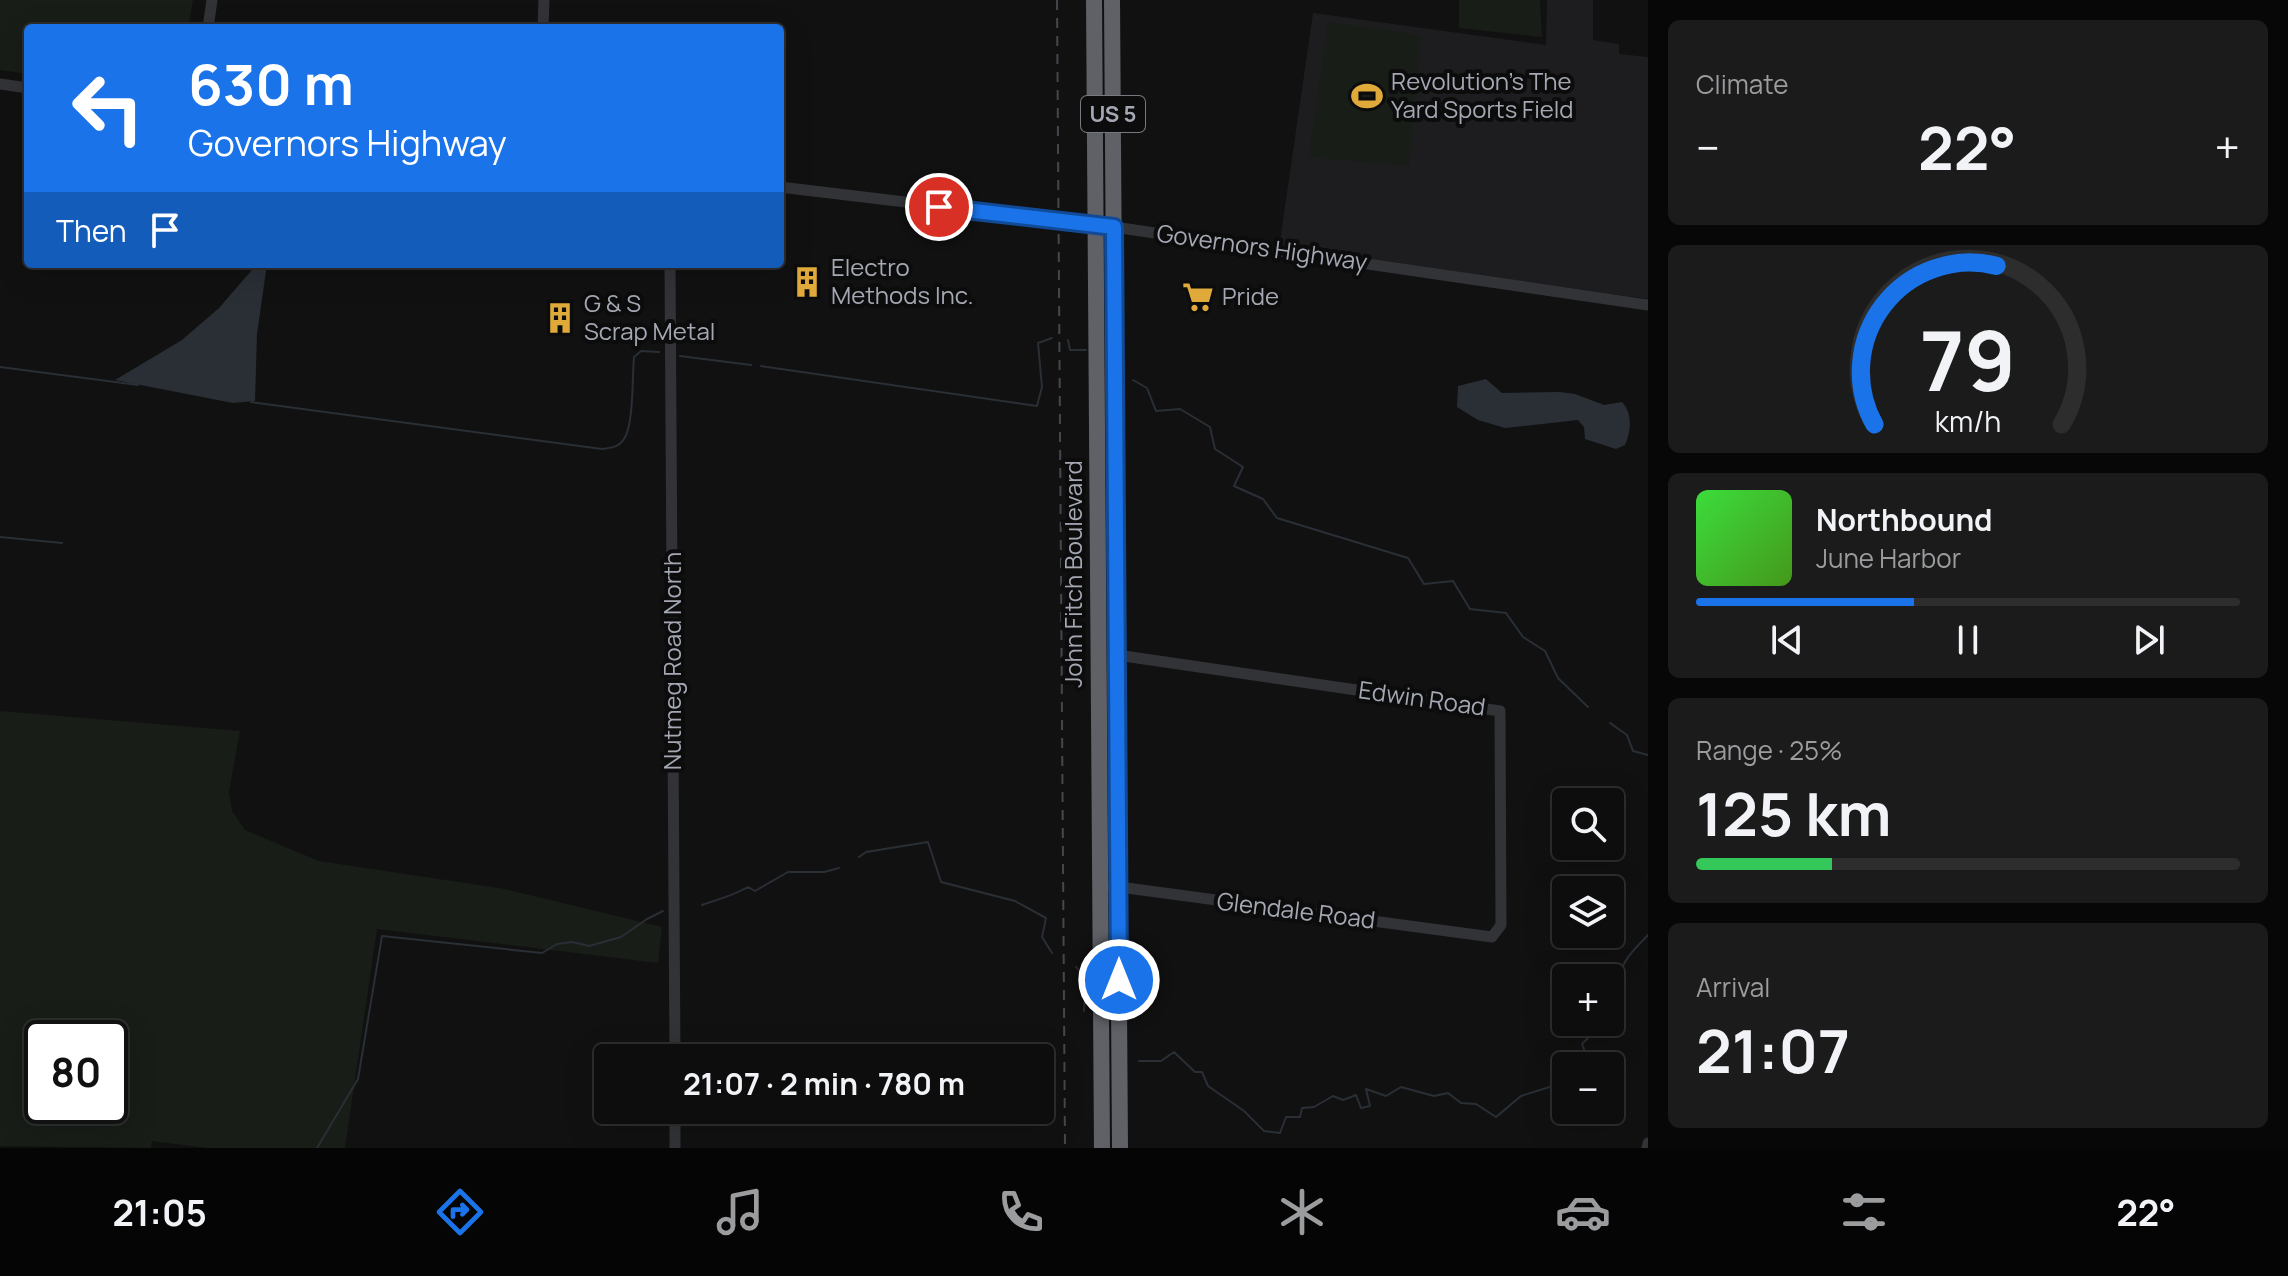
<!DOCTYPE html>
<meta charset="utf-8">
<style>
:root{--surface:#0d0d0e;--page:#1b1b1c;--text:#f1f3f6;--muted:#9a9c9e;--line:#2d2d2e;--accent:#1a73e8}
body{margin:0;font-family:Manrope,sans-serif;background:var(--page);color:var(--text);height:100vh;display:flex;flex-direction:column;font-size:30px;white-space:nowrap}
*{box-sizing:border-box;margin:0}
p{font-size:26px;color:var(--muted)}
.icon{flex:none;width:44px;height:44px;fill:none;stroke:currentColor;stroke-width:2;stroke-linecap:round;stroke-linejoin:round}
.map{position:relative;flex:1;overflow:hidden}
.sheet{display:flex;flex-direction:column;gap:20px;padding:20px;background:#070708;width:640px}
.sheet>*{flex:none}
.hud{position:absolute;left:24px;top:24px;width:760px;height:244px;border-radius:8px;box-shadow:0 8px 32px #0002,0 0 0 2px var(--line);background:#1a73e8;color:#fff;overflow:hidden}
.fabs{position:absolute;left:1552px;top:788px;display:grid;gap:16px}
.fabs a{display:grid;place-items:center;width:72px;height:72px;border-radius:8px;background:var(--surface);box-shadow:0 8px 32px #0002,0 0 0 2px var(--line);font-size:40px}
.speed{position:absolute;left:24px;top:1020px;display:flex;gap:16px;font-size:40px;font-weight:700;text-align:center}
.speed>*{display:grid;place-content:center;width:104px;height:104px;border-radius:50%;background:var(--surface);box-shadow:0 8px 32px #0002,0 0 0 2px var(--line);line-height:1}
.speed .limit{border:4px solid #111;border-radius:12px;background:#fff;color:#111}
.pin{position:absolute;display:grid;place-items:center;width:68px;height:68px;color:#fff;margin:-34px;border:4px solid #fff;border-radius:50%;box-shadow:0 2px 8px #0007}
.me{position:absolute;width:88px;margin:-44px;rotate:0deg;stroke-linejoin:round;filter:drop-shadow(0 0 6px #0008)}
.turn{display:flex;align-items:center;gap:28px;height:168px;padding:0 32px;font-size:36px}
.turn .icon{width:104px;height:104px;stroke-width:2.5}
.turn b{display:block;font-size:56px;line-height:68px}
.then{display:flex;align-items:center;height:76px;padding:0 32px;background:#0003;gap:16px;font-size:30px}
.big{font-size:60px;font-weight:700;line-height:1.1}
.sheet .tile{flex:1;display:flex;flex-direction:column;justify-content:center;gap:12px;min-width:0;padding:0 28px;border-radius:12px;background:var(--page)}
.sheet .dial{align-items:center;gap:0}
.dial svg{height:208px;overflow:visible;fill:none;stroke:var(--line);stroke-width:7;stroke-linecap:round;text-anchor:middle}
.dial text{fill:var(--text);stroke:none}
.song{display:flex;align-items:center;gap:24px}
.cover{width:96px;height:96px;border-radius:12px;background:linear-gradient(135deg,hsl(120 70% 55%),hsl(100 70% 35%))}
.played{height:8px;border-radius:4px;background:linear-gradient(90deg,var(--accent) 40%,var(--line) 40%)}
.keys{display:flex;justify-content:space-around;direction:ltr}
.heat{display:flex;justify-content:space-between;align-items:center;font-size:44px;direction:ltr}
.charge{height:12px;border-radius:6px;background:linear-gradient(90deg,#34c759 25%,var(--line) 0)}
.trip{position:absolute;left:594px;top:1044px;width:460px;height:80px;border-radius:8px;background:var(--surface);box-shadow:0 8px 32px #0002,0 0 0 2px var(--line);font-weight:700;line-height:80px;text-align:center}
.menu{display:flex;height:128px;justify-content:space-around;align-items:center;background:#050506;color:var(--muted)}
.menu .icon{width:56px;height:56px}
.menu .current{color:var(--accent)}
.menu b{font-size:36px;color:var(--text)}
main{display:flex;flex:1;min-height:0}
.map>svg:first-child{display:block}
.built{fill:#1d1d1f}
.green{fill:#181d18;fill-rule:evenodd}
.water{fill:#292f35}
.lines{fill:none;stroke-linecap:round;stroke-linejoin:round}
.stream{stroke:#292f35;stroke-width:2}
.minor{stroke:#323337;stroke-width:11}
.highway{stroke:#5f6167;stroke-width:16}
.rail{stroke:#46474c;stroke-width:2;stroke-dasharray:10 8;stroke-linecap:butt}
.route-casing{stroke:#114b97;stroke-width:20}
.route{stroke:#1a73e8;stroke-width:14}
.labels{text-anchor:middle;stroke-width:8;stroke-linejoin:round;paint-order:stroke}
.shield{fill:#0c0c0d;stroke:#767980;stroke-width:2}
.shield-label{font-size:22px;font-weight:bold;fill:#a4a8b2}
.poi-label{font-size:24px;fill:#a4a8b2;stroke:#0c0c0d;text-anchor:start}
.street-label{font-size:24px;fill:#a4a8b2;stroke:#0c0c0d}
</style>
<main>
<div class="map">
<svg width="1648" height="1148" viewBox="0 0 1648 1148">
<rect width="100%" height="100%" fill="#111112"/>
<path class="built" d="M1547,0H1593V40L1619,44V54L1648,57V299L1279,248L1313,13L1546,45Z"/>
<path class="green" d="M0,0H193L188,28H28V74L0,70Z
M1459,0H1540L1542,37L1459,28Z
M1328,22L1421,35L1409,166L1309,157Z
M0,711L240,731L229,792L232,811L245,830L319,861L505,889L662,927L658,963L377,929L345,1148H207L152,1141L151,1148L0,1146ZM42,1038H110V1106H42Z"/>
<path class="water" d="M257,264H267L257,334L255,401L233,403L115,380L182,340L219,308Z
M1486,379L1502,393L1560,392L1575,394L1604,405L1622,402C1633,414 1631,431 1625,445L1616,449L1585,439L1584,427L1578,420L1505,428L1478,420L1457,407L1458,386Z"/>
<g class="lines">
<path class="stream" d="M1068,340L1070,350H1086
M680,356L751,365
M761,366L1037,406L1042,387L1038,343L1052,338
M0,367L138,385
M1133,380L1147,388L1156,411L1180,409L1210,427L1215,449L1243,467L1234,486L1263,499L1277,518L1408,558L1424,584L1453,581L1470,609L1506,613L1523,637L1545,651L1558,678L1588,707
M251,402L602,449C611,448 619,447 624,439C634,424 632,377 634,357L641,351L659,352
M0,537L62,543
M1610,723L1627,735L1633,751L1648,755
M859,857L866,852L928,842L941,882L1015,901L1046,918L1042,937L1052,953
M702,905C719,899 732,896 748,887L755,891L788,872H824L839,868
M1076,967L1086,977L1084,1011
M1610,990L1619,985C1619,962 1633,951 1648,935
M1139,1061H1161L1174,1052L1195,1072H1202L1208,1086L1244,1111L1264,1131L1280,1133L1286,1117H1300L1302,1108L1314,1107L1333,1096L1343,1100L1356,1095L1361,1108L1370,1106L1366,1089L1386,1096L1401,1087L1434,1096L1448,1093L1461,1103L1476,1104L1496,1117L1521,1096L1556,1085L1560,1067L1566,1068
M1574,1066V1060L1585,1052L1582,1044L1591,1035L1589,1022
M317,1148L358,1079L382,936L542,953L557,944L572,942L589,946L621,937L647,919L663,911"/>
<path class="minor" d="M208,28L212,0
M543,28L544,0
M0,84L28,88
M780,187L1114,227L1648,305
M670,264L675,1058
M1112,886L1492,937L1501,925L1500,711L1117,655
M675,1110V1148
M1647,1148L1648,1143"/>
<path class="highway" d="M1094,0L1102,1148
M1112,0L1120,1148"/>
<path class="rail" d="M1057,0L1065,1148"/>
</g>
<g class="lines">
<defs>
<path id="route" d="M939,207L1114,227L1119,980"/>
</defs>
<use href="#route" class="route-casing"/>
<use href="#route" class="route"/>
</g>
<defs>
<symbol id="stadium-bare" viewBox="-9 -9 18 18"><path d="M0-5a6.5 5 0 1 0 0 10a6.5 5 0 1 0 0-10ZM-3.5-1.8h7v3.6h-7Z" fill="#e0aa3b" stroke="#0c0c0d" stroke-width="2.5" paint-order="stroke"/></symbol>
<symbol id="building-bare" viewBox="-9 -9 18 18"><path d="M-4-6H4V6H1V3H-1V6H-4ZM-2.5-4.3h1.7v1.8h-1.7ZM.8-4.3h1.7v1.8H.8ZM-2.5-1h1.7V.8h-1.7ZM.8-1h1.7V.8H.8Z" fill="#e0aa3b" stroke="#0c0c0d" stroke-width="2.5" paint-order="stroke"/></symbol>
<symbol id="supermarket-bare" viewBox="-9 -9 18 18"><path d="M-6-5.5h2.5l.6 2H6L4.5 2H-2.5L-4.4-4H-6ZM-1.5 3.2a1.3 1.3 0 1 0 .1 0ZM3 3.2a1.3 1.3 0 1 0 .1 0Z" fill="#e0aa3b" stroke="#0c0c0d" stroke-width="2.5" paint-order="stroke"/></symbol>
</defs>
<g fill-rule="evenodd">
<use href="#stadium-bare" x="1345" y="74" width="44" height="44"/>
<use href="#building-bare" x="785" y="260" width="44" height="44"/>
<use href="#supermarket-bare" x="1176" y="275" width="44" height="44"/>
<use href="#building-bare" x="538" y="296" width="44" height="44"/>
</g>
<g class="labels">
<rect class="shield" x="1081" y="96" width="64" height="36" rx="6"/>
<g class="shield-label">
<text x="1113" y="122">US 5</text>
</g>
<g class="poi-label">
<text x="1391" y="90">Revolution's The<tspan x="1391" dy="28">Yard Sports Field</tspan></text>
<text x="831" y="276">Electro<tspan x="831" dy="28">Methods Inc.</tspan></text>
<text x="1222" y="305">Pride</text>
<text x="584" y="312">G &amp; S<tspan x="584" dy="28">Scrap Metal</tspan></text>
</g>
<g class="street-label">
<text transform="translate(1262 248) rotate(8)" y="8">Governors Highway</text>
<text transform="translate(1074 574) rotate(-90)" y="8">John Fitch Boulevard</text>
<text transform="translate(673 661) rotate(-90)" y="8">Nutmeg Road North</text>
<text transform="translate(1422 699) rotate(8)" y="8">Edwin Road</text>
<text transform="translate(1296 911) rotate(7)" y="8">Glendale Road</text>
</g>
</g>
</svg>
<div class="fabs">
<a><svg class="icon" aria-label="search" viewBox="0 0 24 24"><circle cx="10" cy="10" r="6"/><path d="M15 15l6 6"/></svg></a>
<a><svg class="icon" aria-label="layers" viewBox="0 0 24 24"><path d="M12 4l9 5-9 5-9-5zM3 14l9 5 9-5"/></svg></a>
<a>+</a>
<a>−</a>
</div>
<div class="speed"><div class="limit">80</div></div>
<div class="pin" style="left:939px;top:207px;background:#d93025"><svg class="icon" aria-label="arrive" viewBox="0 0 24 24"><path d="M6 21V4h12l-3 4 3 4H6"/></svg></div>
<svg class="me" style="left:1119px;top:980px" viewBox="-20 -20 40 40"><circle r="17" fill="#1a73e8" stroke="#fff" stroke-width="3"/><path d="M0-11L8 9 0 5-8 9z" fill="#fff"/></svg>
<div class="trip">21:07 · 2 min · 780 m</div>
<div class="hud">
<div class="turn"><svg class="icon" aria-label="left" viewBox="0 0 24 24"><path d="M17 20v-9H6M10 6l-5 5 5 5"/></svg><div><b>630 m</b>Governors Highway</div></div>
<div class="then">Then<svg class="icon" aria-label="arrive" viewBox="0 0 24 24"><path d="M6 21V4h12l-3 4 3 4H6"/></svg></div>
</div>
</div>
<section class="sheet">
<div class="tile"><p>Climate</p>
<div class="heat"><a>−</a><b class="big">22°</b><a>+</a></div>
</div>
<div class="tile dial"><svg viewBox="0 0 100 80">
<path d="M14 69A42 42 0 1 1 86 69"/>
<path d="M14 69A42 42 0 0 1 61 8" stroke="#1a73e8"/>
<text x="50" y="56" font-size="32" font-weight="700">79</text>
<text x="50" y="72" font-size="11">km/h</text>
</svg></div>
<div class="tile">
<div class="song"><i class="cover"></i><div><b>Northbound</b><p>June Harbor</p></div></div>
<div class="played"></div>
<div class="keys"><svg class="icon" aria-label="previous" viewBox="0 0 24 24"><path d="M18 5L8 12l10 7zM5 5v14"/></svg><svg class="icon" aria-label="pause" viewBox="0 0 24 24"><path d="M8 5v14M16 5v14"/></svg><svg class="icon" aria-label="next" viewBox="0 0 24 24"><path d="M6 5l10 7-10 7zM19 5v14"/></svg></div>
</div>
<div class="tile"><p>Range · 25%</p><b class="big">125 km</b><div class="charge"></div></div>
<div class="tile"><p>Arrival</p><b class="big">21:07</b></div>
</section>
</main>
<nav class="menu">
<b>21:05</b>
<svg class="icon current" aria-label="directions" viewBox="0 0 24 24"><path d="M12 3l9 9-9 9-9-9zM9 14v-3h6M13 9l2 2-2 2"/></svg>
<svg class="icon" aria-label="music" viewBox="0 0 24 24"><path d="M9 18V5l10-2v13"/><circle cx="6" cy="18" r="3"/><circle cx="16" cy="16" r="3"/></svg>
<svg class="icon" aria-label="phone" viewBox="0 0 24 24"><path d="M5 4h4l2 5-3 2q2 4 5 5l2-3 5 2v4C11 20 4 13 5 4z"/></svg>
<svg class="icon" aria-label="climate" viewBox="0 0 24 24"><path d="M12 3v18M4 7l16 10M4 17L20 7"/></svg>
<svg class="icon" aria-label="car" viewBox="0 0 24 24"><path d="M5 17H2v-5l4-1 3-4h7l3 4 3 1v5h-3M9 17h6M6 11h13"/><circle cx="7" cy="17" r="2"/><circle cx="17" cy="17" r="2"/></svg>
<svg class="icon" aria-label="filters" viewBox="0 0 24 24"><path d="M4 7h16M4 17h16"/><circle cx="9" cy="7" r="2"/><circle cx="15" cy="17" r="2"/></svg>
<b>22°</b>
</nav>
